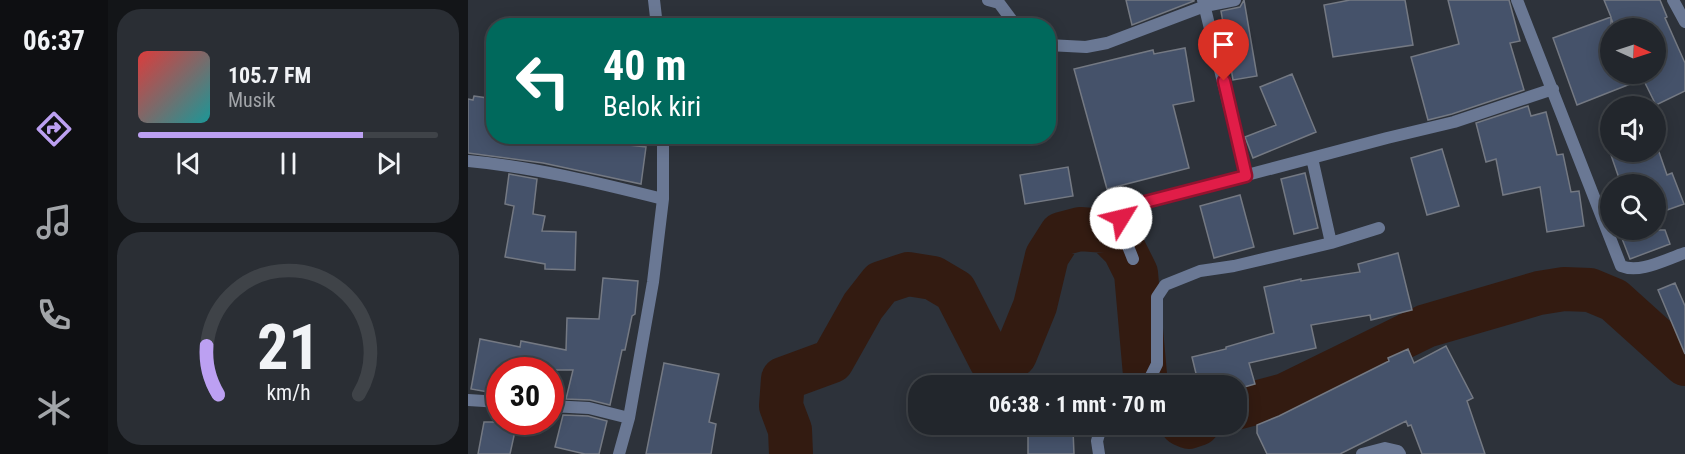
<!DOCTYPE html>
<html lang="id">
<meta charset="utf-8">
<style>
:root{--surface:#22262c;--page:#2a2e34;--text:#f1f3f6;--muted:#a2a5a9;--line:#3f4348;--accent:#bca0f2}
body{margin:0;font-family:"Roboto Condensed",sans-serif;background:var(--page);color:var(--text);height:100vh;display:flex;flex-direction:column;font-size:22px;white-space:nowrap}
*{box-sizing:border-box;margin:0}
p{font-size:20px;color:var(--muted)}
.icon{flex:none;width:33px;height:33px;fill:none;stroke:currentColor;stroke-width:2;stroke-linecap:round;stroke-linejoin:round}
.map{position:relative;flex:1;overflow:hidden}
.side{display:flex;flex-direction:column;gap:9px;padding:9px;background:#131518;width:360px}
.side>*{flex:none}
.hud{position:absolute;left:18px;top:18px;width:570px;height:126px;border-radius:24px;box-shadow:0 3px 15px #0003,0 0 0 2px var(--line);background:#00695c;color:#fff;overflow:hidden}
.needle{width:39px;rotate:93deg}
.fabs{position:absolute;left:1132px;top:18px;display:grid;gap:12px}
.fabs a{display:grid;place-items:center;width:66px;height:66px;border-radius:50%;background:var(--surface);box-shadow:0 3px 15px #0003,0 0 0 2px var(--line);font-size:30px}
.speed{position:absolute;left:18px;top:357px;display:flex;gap:12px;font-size:30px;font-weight:700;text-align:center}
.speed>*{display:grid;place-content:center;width:78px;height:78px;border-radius:50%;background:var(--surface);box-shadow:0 3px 15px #0003,0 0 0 2px var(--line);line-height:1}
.speed .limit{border:9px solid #d22;background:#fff;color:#111}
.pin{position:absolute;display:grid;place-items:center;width:51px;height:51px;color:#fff;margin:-62px -26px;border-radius:50% 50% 50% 0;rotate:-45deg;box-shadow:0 0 6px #0007}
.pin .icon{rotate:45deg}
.me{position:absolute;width:66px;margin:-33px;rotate:54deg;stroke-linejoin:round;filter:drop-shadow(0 0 4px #0008)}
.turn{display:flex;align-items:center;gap:21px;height:126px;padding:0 18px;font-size:27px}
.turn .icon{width:78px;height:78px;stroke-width:2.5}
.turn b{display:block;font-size:42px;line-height:51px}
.side .tile{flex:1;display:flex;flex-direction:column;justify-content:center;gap:9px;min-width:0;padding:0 21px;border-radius:24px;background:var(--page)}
.side .dial{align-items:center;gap:0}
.dial svg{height:156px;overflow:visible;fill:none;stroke:var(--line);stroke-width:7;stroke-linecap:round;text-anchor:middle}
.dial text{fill:var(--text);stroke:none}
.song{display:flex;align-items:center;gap:18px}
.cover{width:72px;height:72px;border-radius:9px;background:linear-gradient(135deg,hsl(0 70% 55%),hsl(180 70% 35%))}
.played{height:6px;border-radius:3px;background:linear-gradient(90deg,var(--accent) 75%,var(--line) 75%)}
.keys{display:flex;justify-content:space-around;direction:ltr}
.trip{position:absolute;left:440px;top:375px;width:339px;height:60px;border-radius:24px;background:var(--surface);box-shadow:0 3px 15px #0003,0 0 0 2px var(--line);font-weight:700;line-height:60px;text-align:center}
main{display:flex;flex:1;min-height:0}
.dock{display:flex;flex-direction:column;width:108px;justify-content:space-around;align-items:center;background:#0e0f12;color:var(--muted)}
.dock .icon{width:42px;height:42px}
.dock .selected{color:var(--accent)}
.dock b{font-size:27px;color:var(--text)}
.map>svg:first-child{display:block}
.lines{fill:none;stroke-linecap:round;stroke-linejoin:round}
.river{stroke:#331b11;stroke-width:44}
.building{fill:#45526a;stroke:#747983;stroke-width:1.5;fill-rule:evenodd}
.minor{stroke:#6a7894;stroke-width:12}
.route-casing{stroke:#92132f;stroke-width:15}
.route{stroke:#e11d48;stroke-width:10}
</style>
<main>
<nav class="dock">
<b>06:37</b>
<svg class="icon selected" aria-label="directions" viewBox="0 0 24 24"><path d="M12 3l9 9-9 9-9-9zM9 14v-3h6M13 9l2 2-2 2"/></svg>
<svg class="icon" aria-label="music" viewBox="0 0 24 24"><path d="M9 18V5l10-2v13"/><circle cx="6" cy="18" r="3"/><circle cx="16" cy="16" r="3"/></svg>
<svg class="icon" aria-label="phone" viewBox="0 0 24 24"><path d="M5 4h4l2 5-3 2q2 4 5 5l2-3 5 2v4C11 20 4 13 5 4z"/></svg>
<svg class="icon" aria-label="climate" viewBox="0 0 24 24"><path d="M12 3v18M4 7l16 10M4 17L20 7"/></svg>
</nav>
<section class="side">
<div class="tile">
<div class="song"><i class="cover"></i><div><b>105.7 FM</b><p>Musik</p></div></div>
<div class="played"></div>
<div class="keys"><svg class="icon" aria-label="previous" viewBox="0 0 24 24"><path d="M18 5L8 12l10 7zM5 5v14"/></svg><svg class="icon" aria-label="pause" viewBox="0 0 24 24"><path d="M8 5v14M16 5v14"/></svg><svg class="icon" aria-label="next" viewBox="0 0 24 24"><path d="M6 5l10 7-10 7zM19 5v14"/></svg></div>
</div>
<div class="tile dial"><svg viewBox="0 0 100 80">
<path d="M14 69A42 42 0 1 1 86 69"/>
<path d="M14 69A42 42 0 0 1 8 44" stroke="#bca0f2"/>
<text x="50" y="56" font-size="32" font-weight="700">21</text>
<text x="50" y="72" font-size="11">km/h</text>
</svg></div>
</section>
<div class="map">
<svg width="1217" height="454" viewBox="0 0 1217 454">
<rect width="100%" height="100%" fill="#2d323a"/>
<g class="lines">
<path class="river" d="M768,408L817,395L958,326L1071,293L1096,289L1122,290L1146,300L1217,364
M714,424L721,427L730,424
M323,454L322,430L313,406L315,379L364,361L395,306L413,283L440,274L465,278L487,291L523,361L547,355L567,306L579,256L593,234L612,229L638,231L656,249L668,273L678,386"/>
</g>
<path class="building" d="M658,0H726V1L664,25Z
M776,0L789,76L765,80L753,11L772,7Z
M882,0H937L945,45L865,57L856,5Z
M980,0H1041L1052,41L1042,43L1056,90L984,114L960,120L943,57L991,44Z
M1136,0H1192L1199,17L1197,18L1217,63V91L1188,105L1175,79L1109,105L1085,38L1143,17ZM1143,18L1147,28H1188V74H1143Z
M717,48L726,101L705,105L721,168L639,189L606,69L685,50L686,54Z
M824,74L848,132L785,158L777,137L808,125L792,87Z
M6,96L26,99V136H83L178,147L173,184L75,163L0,153V99L5,100Z
M1060,106L1063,116L1078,112L1089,155L1095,154L1103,192L1111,191L1116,226L1079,232L1072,187L1035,195L1028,159L1018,162L1008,123Z
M974,149L991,206L959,215L943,158Z
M1142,152H1191L1199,175L1204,173L1216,204L1188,214V184H1153Z
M600,167L605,196L557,204L552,175Z
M837,173L850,228L826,234L813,179Z
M41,174L69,179L65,214L77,216L74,231L108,232L107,270L77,269V264L37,257L46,206L37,204Z
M772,195L786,247L746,258L732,206Z
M1169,230H1197L1202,244L1162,259L1153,236Z
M930,253L944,310L903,320L902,315L843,325L848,348L781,363L787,384L769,389L768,386H731L724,357L758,349V347L806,333L796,287L833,279V281L892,272L890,264Z
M135,278L170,281L167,314L164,316L157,350H154L142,405L122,400L98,399L105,370H32V394L3,389L12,339L52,347L53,341L98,350L99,318L131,319Z
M1207,283L1217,306V354L1190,290Z
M978,346L1005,398L999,401L1017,454H954L943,425L940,426L938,421L872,454H799L789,433V425L811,416L921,361L920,358L940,349L946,363Z
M196,363L251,374L241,422L248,424L243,454H178Z
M95,415L120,416L139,421L131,454H117L87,447Z
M16,422H49L42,454H10Z
M605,430L606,454H560V431Z"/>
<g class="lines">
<path class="minor" d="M186,0L189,26
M520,0L531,3L548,26
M735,0L778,176
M1049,0L1153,266C1172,274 1198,259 1217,253
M1205,0L1217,22
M580,45L618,47L639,43L737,6L767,0
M844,158L863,243
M0,161C66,167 131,183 195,199
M665,259C660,245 646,220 658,207L919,138L986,122L1085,89
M678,386L689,364V297L697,285L732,271L766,266L863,243L911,228
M0,400L32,402
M82,406L121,408L161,418
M151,454L161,418L185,282L195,199V136
M631,454L629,441L634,424
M894,454L917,448L930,451L932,454"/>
</g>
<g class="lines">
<defs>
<path id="route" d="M653,218L655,210L658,207L778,176L756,81"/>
</defs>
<use href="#route" class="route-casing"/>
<use href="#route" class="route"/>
</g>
</svg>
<div class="fabs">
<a><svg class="needle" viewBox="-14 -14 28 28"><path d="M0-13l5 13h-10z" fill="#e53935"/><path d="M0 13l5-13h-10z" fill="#a2a5a9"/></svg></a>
<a><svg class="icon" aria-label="sound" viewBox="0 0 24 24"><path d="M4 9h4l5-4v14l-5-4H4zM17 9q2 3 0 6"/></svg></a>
<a><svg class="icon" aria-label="search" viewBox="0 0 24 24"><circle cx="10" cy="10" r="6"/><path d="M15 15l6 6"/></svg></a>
</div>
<div class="speed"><div class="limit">30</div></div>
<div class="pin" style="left:756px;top:81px;background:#d93025"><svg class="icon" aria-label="arrive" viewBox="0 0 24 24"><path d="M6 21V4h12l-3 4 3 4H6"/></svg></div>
<svg class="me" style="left:653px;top:218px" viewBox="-20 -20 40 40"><circle r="19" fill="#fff"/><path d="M0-13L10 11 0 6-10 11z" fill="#e11d48"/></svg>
<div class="trip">06:38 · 1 mnt · 70 m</div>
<div class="hud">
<div class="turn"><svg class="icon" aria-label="left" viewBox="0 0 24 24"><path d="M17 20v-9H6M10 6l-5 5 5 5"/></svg><div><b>40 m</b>Belok kiri</div></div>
</div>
</div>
</main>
